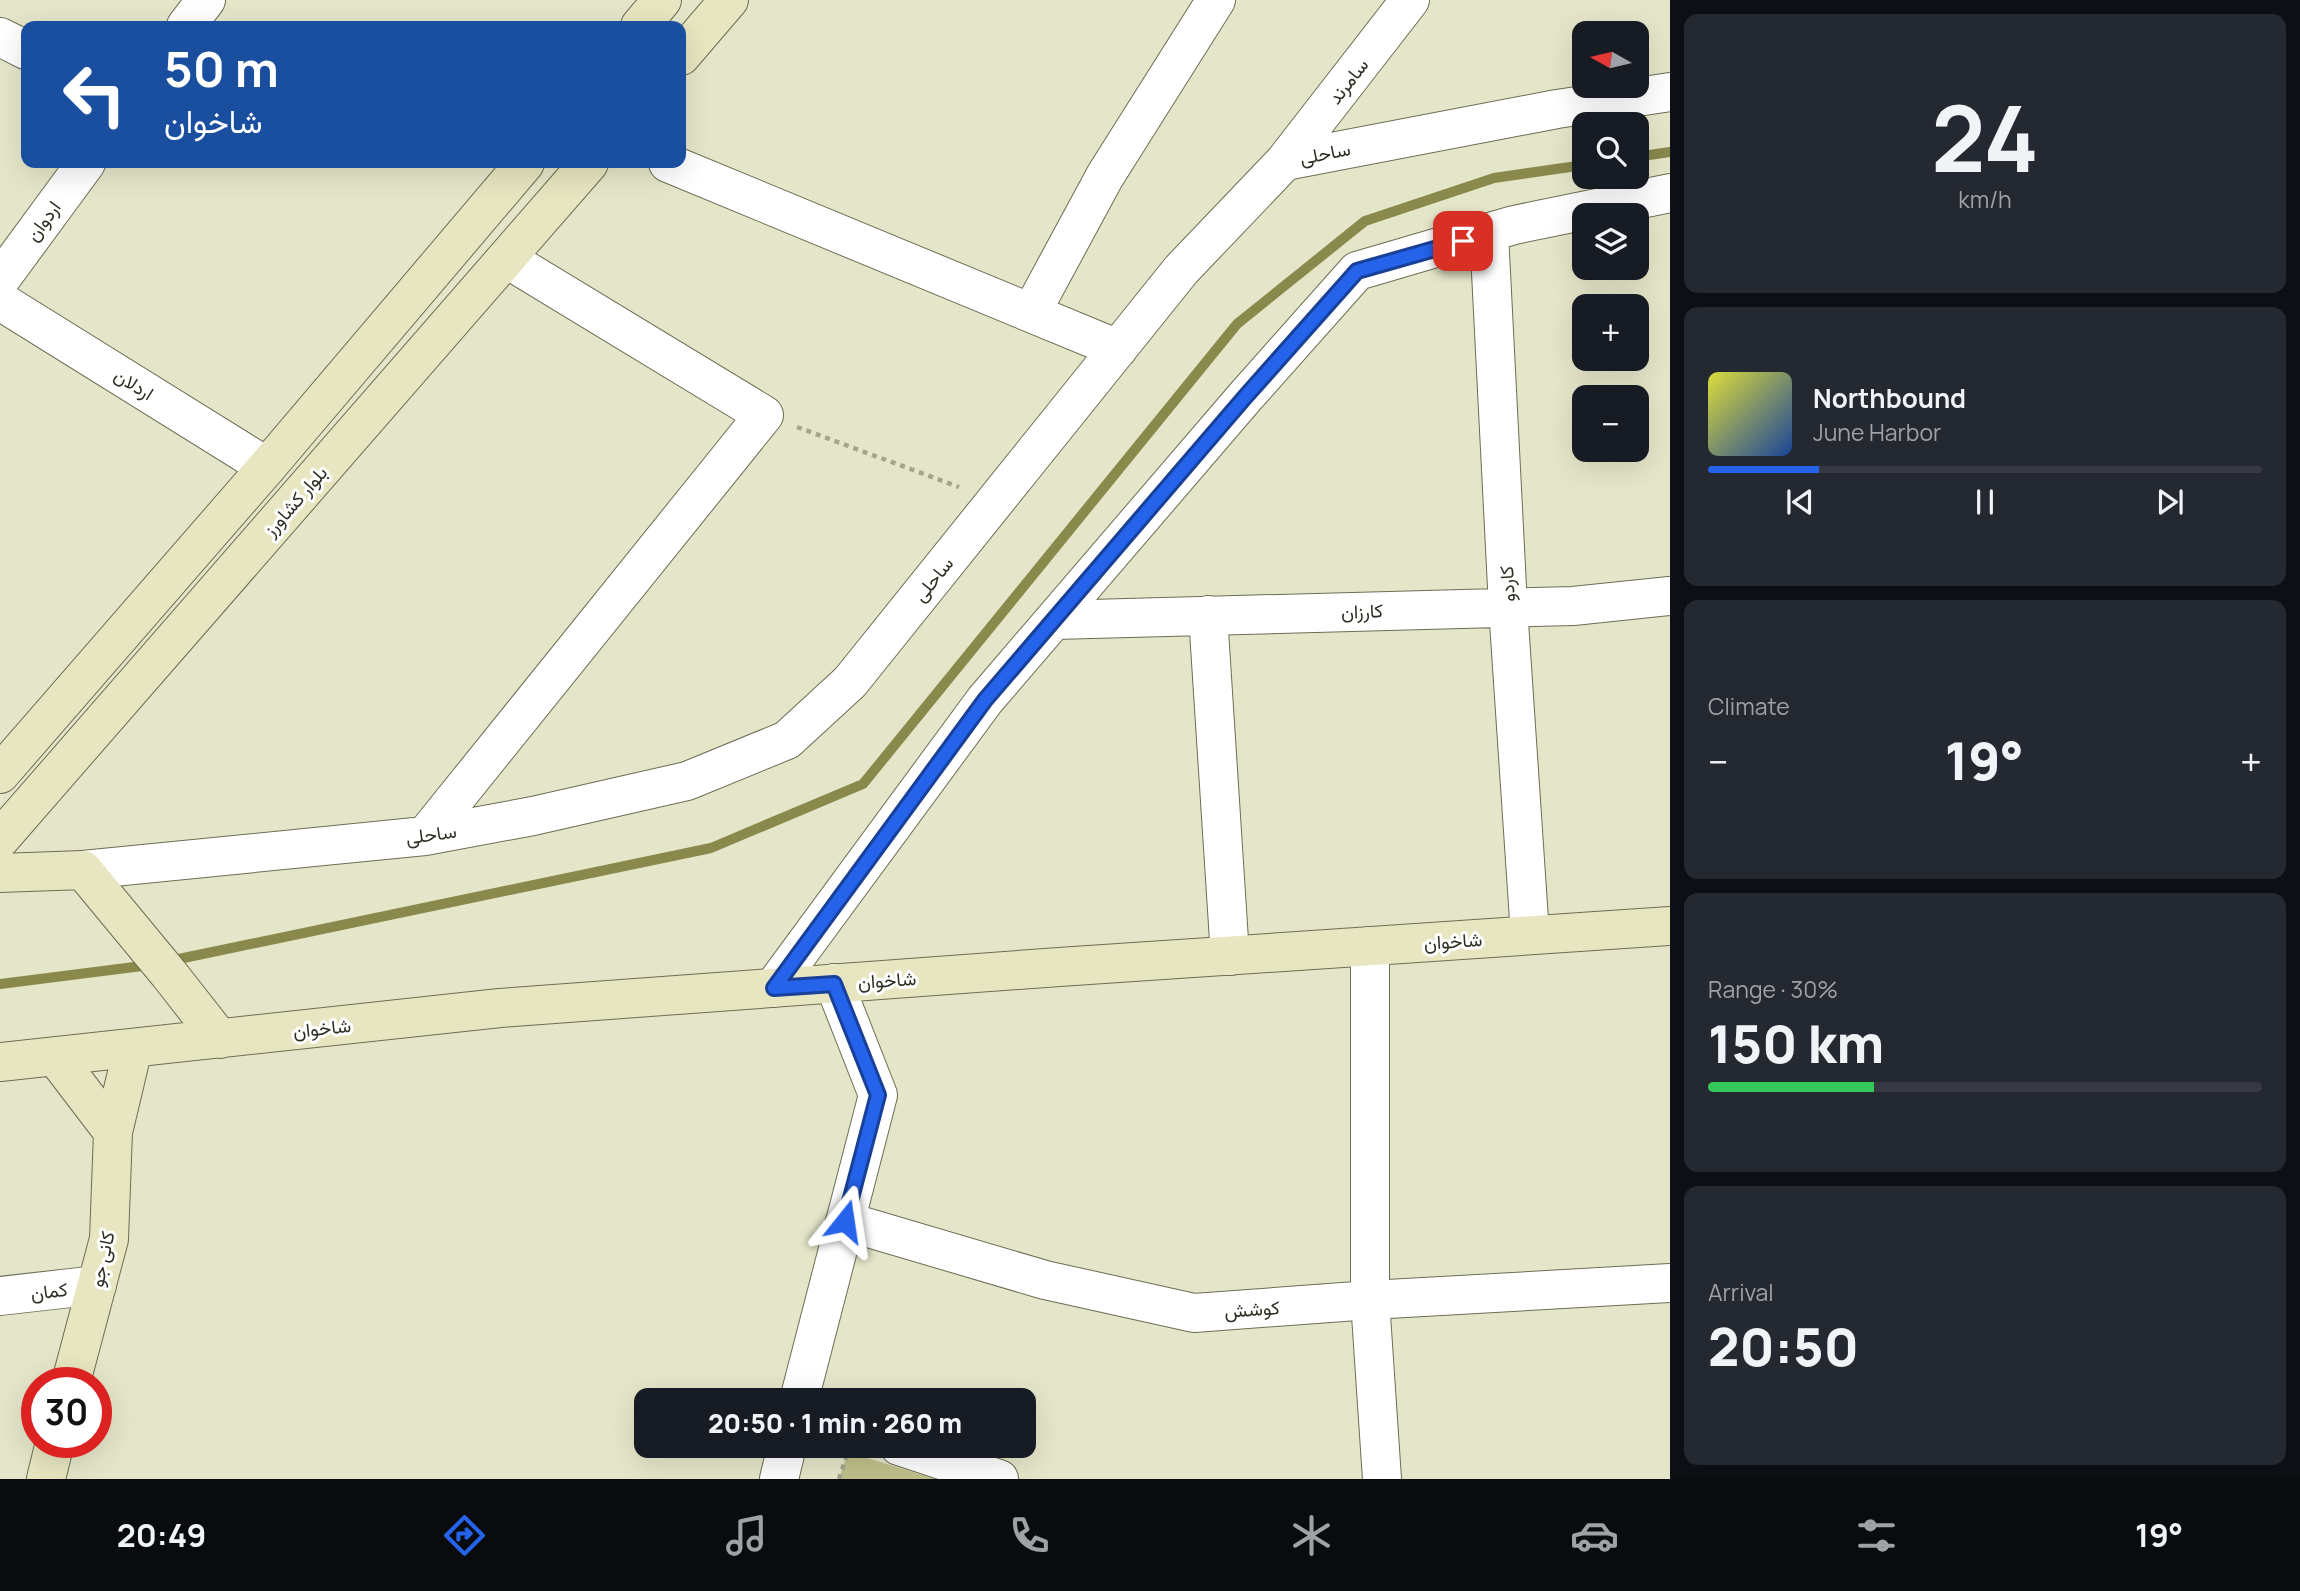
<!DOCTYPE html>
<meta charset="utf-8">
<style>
:root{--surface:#171b24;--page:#242831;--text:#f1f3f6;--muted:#9ea1a6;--line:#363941;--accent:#2563eb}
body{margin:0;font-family:Manrope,Vazirmatn,sans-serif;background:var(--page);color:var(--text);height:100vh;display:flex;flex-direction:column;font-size:26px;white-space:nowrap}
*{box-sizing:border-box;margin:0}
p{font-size:23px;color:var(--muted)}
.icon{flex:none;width:38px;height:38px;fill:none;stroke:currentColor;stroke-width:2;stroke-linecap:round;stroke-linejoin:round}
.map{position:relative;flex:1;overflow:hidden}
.details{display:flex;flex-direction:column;gap:14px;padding:14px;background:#0d0f14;width:630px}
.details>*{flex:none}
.banner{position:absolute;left:21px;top:21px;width:665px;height:147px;border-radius:14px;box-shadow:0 7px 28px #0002;background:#1a4fa0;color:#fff;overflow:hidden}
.needle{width:46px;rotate:278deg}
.tools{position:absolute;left:1572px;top:21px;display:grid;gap:14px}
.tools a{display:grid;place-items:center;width:77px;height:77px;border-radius:14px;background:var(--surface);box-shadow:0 7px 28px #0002;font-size:35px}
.speed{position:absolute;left:21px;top:1367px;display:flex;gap:14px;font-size:35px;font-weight:700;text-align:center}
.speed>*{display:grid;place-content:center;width:91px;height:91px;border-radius:50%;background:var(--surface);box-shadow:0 7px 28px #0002;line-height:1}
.speed .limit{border:10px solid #d22;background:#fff;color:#111}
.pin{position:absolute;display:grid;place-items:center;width:60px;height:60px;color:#fff;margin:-30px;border-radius:14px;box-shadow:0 4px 10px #0006}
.me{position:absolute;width:77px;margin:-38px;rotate:15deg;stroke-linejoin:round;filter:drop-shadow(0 0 5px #0008)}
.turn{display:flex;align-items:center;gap:24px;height:147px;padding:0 28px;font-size:32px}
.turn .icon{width:91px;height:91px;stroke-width:2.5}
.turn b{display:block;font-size:49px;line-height:60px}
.big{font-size:52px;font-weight:800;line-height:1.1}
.details .card{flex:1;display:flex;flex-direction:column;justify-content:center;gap:10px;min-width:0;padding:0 24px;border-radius:14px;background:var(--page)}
.details .dial{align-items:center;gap:0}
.dial b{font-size:91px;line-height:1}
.song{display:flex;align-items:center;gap:21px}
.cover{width:84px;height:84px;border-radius:10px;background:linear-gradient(135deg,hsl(60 70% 55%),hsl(220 70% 35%))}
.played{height:7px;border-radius:4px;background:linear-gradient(90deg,var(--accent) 20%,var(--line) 20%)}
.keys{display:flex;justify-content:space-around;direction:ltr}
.heat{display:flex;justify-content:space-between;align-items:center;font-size:38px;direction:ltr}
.charge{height:10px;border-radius:5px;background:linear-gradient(90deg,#34c759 30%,var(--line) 0)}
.trip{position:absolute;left:634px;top:1388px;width:402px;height:70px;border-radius:14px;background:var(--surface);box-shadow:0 7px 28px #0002;font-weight:800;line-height:70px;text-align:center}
.tabs{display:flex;height:112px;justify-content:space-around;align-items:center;background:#090b0e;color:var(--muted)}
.tabs .icon{width:49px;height:49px}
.tabs .current{color:var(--accent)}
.tabs b{font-size:32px;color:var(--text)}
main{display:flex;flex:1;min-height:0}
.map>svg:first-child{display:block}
.green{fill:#c1c28b}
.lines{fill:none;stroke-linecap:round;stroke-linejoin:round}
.stream{stroke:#89894c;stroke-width:10}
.street-casing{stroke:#6c6d53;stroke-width:40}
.secondary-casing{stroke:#6c6d53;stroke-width:40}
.path{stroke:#a4a58e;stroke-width:4.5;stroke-dasharray:5 5;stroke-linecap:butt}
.street{stroke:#fff;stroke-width:38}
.secondary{stroke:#e7e6c0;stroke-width:38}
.route-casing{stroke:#184099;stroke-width:18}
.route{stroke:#2563eb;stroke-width:12}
.labels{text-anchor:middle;stroke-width:6;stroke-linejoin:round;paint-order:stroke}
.street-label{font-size:19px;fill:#2f2f24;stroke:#fff}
</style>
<main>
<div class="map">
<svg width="1670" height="1479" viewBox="0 0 1670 1479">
<rect width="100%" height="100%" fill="#e5e6c9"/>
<path class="green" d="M848,1452L935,1479H839Z"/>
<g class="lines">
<path class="stream" d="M1636,157L1670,152
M169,961L711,848L863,784L1237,324L1365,221L1494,178L1584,165
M0,984L150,965"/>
<defs>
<path id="street" d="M186,26L206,0
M0,37L26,50
M1285,161L1410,0
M668,163L1118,349
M1489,233L1508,607L1530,935
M0,280L86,163
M0,301L267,467
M1031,313L1105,176L1216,0
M1208,615L1230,956
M1054,620L1573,606L1670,596
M425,836L764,415L507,259
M83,870L425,836L533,816L687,781L787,740L850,682L1181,270L1285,161L1557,109L1670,92
M1370,946V1300L1382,1479
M773,988L985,700L1245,397L1357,271L1514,225L1670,193
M845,1221L1045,1280L1194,1313L1370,1300L1670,1283
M0,1296L97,1285
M799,1400L878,1095L834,983
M899,1446L999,1479
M779,1479L787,1446"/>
<path id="secondary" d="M640,26L662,0
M681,56L729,0
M0,774L267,467L525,163
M0,839L589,163
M0,873L83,870L169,974L220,1039
M55,1056L113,1132
M0,1062L500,1008L1059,967L1670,926
M71,1382L109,1239L113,1132L133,1048
M46,1479L55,1442"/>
</defs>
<use href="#street" class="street-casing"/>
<use href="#secondary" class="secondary-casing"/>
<path class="path" d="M797,427L959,487
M839,1479L848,1452L865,1457"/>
<use href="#street" class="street"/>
<use href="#secondary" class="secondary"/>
</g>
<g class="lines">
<defs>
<path id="route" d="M845,1221L878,1095L834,984L774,988L985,700L1245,397L1357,271L1463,241"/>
</defs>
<use href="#route" class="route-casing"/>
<use href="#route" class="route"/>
</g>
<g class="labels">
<g class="street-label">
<text transform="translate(1348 81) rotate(-52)" y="7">سامرند</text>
<text transform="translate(1325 153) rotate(-11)" y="7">ساحلی</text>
<text transform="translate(43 221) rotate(-54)" y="7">اردوان</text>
<text transform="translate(134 384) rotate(32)" y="7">اردلان</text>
<text transform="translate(295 501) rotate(-49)" y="7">بلوار کشاورز</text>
<text transform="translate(933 579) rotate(-51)" y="7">ساحلی</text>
<text transform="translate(1507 584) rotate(-93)" y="7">کاردو</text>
<text transform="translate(1362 611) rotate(-2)" y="7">کارزان</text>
<text transform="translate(431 834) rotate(-8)" y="7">ساحلی</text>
<text transform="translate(1453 941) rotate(-4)" y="7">شاخوان</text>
<text transform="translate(887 980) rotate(-4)" y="7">شاخوان</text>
<text transform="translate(322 1028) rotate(-6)" y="7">شاخوان</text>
<text transform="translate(102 1259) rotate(-78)" y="7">کانی جو</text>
<text transform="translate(49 1291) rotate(-7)" y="7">کمان</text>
<text transform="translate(1252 1309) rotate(-4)" y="7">کوشش</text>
</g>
</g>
</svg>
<div class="tools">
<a><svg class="needle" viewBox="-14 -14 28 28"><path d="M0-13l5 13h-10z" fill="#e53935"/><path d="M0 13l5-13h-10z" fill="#9ea1a6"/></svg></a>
<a><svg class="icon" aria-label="search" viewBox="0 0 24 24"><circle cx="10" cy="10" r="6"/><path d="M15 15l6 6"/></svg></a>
<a><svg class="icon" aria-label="layers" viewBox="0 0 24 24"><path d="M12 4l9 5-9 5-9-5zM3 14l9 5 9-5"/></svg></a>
<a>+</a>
<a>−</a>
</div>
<div class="speed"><div class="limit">30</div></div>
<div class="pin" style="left:1463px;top:241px;background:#d93025"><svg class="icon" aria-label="arrive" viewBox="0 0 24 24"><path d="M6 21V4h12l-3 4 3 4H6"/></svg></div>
<svg class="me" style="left:845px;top:1221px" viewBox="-20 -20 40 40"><path d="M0-17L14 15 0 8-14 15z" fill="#2563eb" stroke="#fff" stroke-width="4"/></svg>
<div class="trip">20:50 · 1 min · 260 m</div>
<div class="banner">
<div class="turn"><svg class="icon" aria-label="left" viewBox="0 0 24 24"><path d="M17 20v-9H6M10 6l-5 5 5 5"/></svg><div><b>50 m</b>شاخوان</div></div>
</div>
</div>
<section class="details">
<div class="card dial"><b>24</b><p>km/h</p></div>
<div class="card">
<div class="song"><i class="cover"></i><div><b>Northbound</b><p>June Harbor</p></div></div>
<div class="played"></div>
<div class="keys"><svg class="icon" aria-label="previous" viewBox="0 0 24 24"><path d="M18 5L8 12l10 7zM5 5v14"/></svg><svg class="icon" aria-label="pause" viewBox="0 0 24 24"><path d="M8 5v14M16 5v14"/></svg><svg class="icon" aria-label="next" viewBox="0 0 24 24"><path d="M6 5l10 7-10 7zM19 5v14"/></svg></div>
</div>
<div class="card"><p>Climate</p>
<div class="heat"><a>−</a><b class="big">19°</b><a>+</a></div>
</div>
<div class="card"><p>Range · 30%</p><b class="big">150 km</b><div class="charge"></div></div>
<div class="card"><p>Arrival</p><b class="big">20:50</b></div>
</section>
</main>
<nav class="tabs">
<b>20:49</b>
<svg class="icon current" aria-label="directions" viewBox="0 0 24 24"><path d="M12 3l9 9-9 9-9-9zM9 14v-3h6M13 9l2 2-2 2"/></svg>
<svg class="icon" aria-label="music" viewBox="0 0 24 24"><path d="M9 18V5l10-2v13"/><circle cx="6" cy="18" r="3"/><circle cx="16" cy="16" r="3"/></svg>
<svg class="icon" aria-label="phone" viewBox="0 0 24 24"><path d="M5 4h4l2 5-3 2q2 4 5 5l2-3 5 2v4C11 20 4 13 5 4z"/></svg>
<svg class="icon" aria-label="climate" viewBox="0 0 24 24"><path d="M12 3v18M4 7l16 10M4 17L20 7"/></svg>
<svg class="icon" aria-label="car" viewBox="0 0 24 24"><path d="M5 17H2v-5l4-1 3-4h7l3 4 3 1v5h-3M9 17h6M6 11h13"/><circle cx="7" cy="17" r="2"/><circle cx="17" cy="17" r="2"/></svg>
<svg class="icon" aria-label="filters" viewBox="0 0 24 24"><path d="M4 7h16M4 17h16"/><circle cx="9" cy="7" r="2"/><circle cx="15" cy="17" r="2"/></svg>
<b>19°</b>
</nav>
